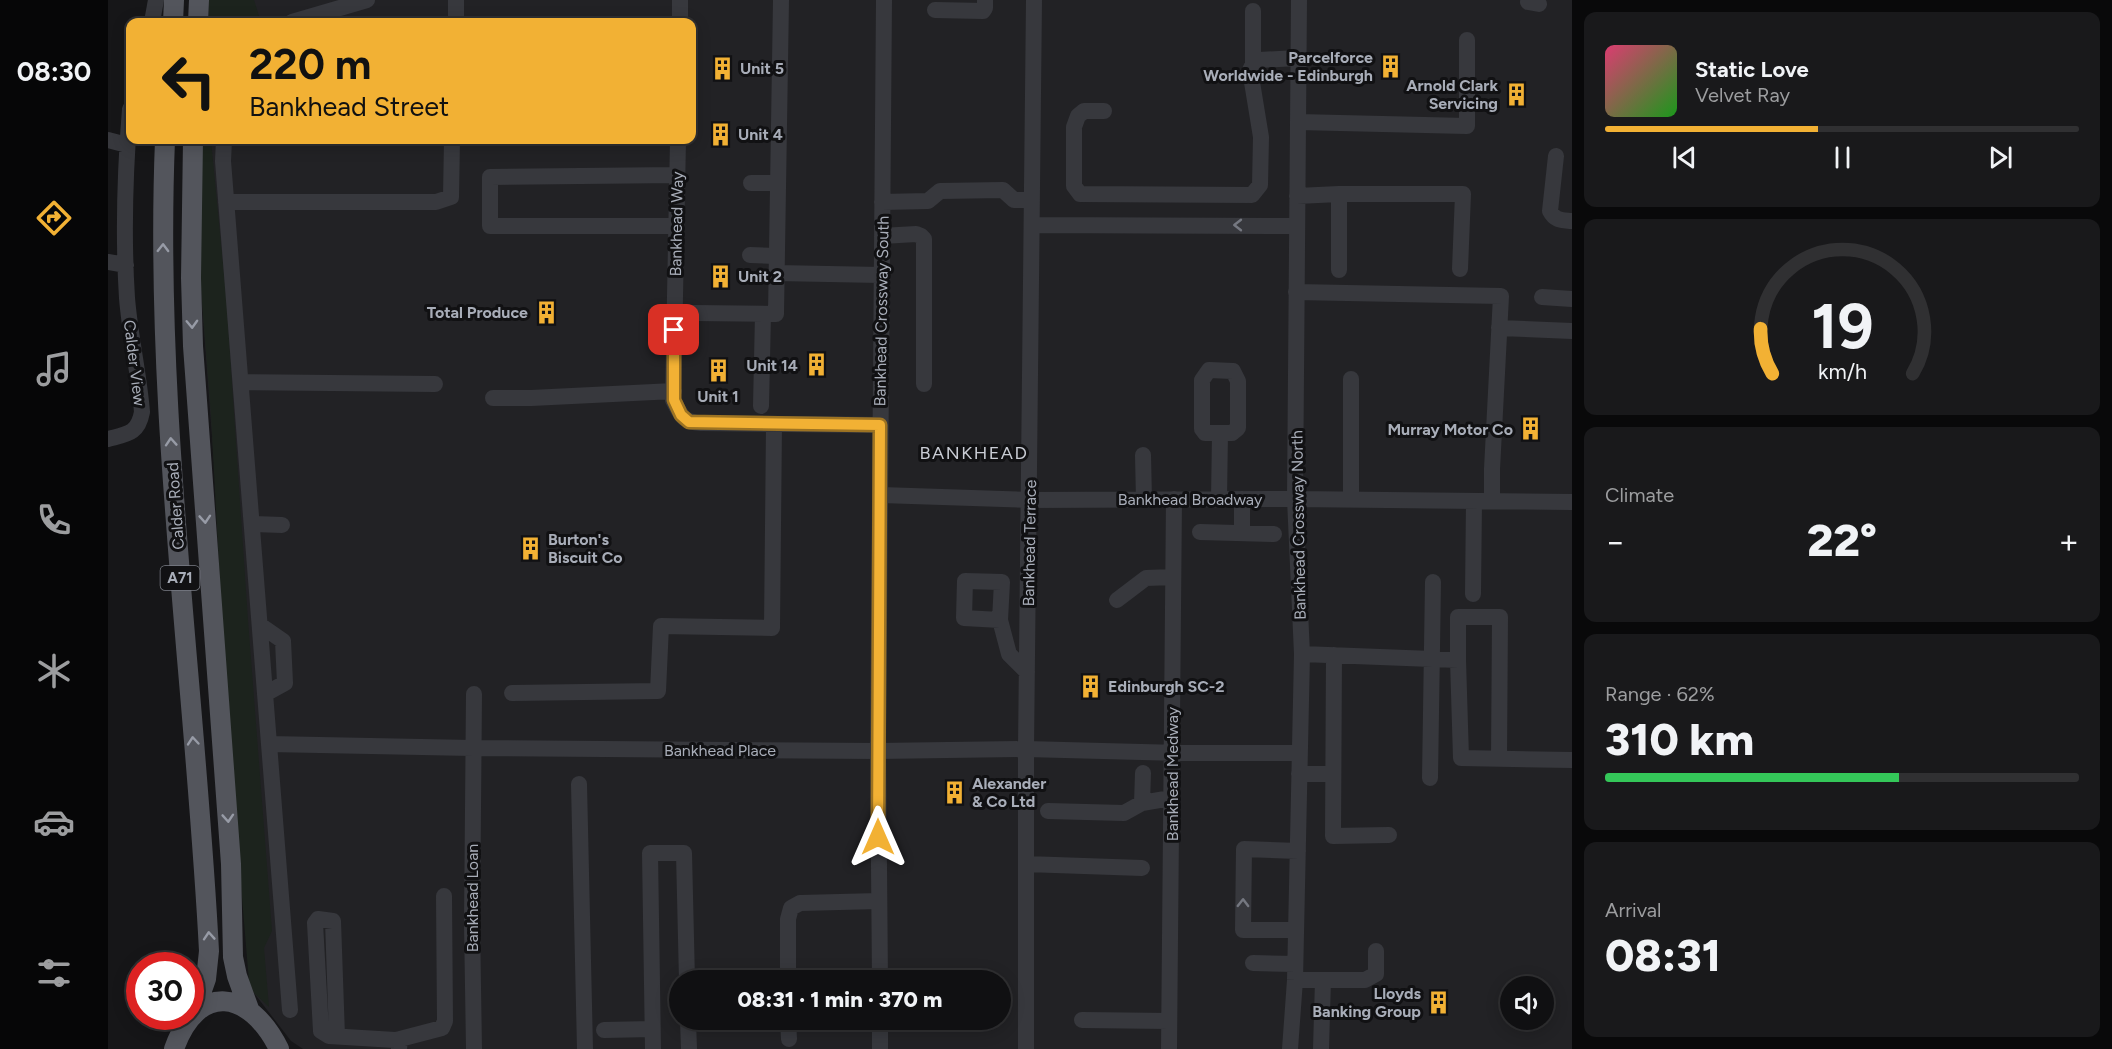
<!DOCTYPE html>
<meta charset="utf-8">
<style>
:root{--surface:#101012;--page:#19191b;--text:#f1f3f6;--muted:#9c9d9f;--line:#303032;--accent:#f2b134}
body{margin:0;font-family:Figtree,sans-serif;background:var(--page);color:var(--text);height:100vh;display:flex;flex-direction:column;font-size:22px;white-space:nowrap}
*{box-sizing:border-box;margin:0}
p{font-size:20px;color:var(--muted)}
.icon{flex:none;width:33px;height:33px;fill:none;stroke:currentColor;stroke-width:2;stroke-linecap:round;stroke-linejoin:round}
.map{position:relative;flex:1;overflow:hidden}
.details{display:flex;flex-direction:column;gap:12px;padding:12px;background:#09090a;width:540px}
.details>*{flex:none}
.guide{position:absolute;left:18px;top:18px;width:570px;height:126px;border-radius:12px;box-shadow:0 3px 15px #0003,0 0 0 2px var(--line);background:#f2b134;color:#111;overflow:hidden}
.buttons{position:absolute;left:1392px;top:976px;display:grid;gap:12px}
.buttons a{display:grid;place-items:center;width:54px;height:54px;border-radius:50%;background:var(--surface);box-shadow:0 3px 15px #0003,0 0 0 2px var(--line);font-size:30px}
.speed{position:absolute;left:18px;top:952px;display:flex;gap:12px;font-size:30px;font-weight:700;text-align:center}
.speed>*{display:grid;place-content:center;width:78px;height:78px;border-radius:50%;background:var(--surface);box-shadow:0 3px 15px #0003,0 0 0 2px var(--line);line-height:1}
.speed .limit{border:9px solid #d22;background:#fff;color:#111}
.pin{position:absolute;display:grid;place-items:center;width:51px;height:51px;color:#fff;margin:-26px;border-radius:12px;box-shadow:0 3px 9px #0006}
.me{position:absolute;width:66px;margin:-33px;rotate:0deg;stroke-linejoin:round;filter:drop-shadow(0 0 4px #0008)}
.turn{display:flex;align-items:center;gap:21px;height:126px;padding:0 24px;font-size:27px}
.turn .icon{width:78px;height:78px;stroke-width:2.5}
.turn b{display:block;font-size:42px;line-height:51px}
.big{font-size:45px;font-weight:800;line-height:1.1}
.details .card{flex:1;display:flex;flex-direction:column;justify-content:center;gap:9px;min-width:0;padding:0 21px;border-radius:12px;background:var(--page)}
.details .dial{align-items:center;gap:0}
.dial svg{height:156px;overflow:visible;fill:none;stroke:var(--line);stroke-width:7;stroke-linecap:round;text-anchor:middle}
.dial text{fill:var(--text);stroke:none}
.song{display:flex;align-items:center;gap:18px}
.cover{width:72px;height:72px;border-radius:9px;background:linear-gradient(135deg,hsl(340 70% 55%),hsl(120 70% 35%))}
.played{height:6px;border-radius:3px;background:linear-gradient(90deg,var(--accent) 45%,var(--line) 45%)}
.keys{display:flex;justify-content:space-around;direction:ltr}
.heat{display:flex;justify-content:space-between;align-items:center;font-size:33px;direction:ltr}
.charge{height:9px;border-radius:4px;background:linear-gradient(90deg,#34c759 62%,var(--line) 0)}
.trip{position:absolute;left:561px;top:970px;width:342px;height:60px;border-radius:30px;background:var(--surface);box-shadow:0 3px 15px #0003,0 0 0 2px var(--line);font-weight:800;line-height:60px;text-align:center}
main{display:flex;flex:1;min-height:0}
.tabs{display:flex;flex-direction:column;width:108px;justify-content:space-around;align-items:center;background:#060607;color:var(--muted)}
.tabs .icon{width:42px;height:42px}
.tabs .current{color:var(--accent)}
.tabs b{font-size:27px;color:var(--text)}
.map>svg:first-child{display:block}
.built{fill:#222225;fill-rule:evenodd}
.green{fill:#1c231d}
.lines{fill:none;stroke-linecap:round;stroke-linejoin:round}
.minor{stroke:#37383d;stroke-width:16}
.major{stroke:#53555c;stroke-width:20}
.oneway{stroke:#757881}
.oneway2{stroke:#979ba6}
.route-casing{stroke:#9d7322;stroke-width:15}
.route{stroke:#f2b134;stroke-width:10}
.labels{text-anchor:middle;stroke-width:6;stroke-linejoin:round;paint-order:stroke}
.shield{fill:#111113;stroke:#7b7e86;stroke-width:1.5}
.shield-label{font-size:15px;font-weight:bold;fill:#a8adb8}
.poi-label{font-size:16px;font-weight:bold;fill:#a8adb8;stroke:#111113;text-anchor:end}
.street-label{font-size:16px;fill:#a8adb8;stroke:#111113}
.neighbourhood-label{font-size:18px;letter-spacing:1.5px;fill:#c9ccd4;stroke:#111113}
</style>
<main>
<nav class="tabs">
<b>08:30</b>
<svg class="icon current" aria-label="directions" viewBox="0 0 24 24"><path d="M12 3l9 9-9 9-9-9zM9 14v-3h6M13 9l2 2-2 2"/></svg>
<svg class="icon" aria-label="music" viewBox="0 0 24 24"><path d="M9 18V5l10-2v13"/><circle cx="6" cy="18" r="3"/><circle cx="16" cy="16" r="3"/></svg>
<svg class="icon" aria-label="phone" viewBox="0 0 24 24"><path d="M5 4h4l2 5-3 2q2 4 5 5l2-3 5 2v4C11 20 4 13 5 4z"/></svg>
<svg class="icon" aria-label="climate" viewBox="0 0 24 24"><path d="M12 3v18M4 7l16 10M4 17L20 7"/></svg>
<svg class="icon" aria-label="car" viewBox="0 0 24 24"><path d="M5 17H2v-5l4-1 3-4h7l3 4 3 1v5h-3M9 17h6M6 11h13"/><circle cx="7" cy="17" r="2"/><circle cx="17" cy="17" r="2"/></svg>
<svg class="icon" aria-label="filters" viewBox="0 0 24 24"><path d="M4 7h16M4 17h16"/><circle cx="9" cy="7" r="2"/><circle cx="15" cy="17" r="2"/></svg>
</nav>
<div class="map">
<svg width="1464" height="1049" viewBox="0 0 1464 1049">
<rect width="100%" height="100%" fill="#161618"/>
<path class="built" d="M101,0H1464V1049H195L183,1041L146,993L91,264L93,140H584V22H100ZM572,981H892V1020H572ZM1402,987H1436V1020H1402Z"/>
<path class="green" d="M101,0H146L153,22H100Z
M93,140H103L118,295L140,620L164,931L156,948L161,1007L146,993L141,982L119,717L103,416L91,264Z"/>
<g class="lines">
<path class="minor" d="M1421,0L1420,2L1431,4
M827,10L875,11L877,8V0
M1145,11V64
M44,22L48,0
M184,22L259,0
M348,22V0
M572,22V0
M996,111H976L970,116L966,127V186L972,194L1144,195L1152,185L1153,137L1142,70L1145,64L1151,60L1190,58
M1190,122L1359,126V40
M0,140L19,145
M116,140L115,161L182,1010
M570,140L565,400C573,415 574,422 593,423L772,425
M1448,156L1442,211C1447,221 1454,220 1464,221
M643,183H669
M1231,194H1355L1352,269
M1189,196L1231,194V270
M118,202H328L343,197L344,140
M774,202L820,201L832,191L895,190L906,200H924
M924,225L1189,226
M568,226H382V177L569,175
M774,236L808,234L813,236L816,239V384
M642,255L668,256
M0,262L18,265
M668,273L773,275
M1188,292L1393,296L1384,469V501
M1434,297L1464,299
M585,313L668,314L673,0
M1391,328L1464,331
M1101,370L1125,371L1130,381V428L1124,433H1097L1094,429V380Z
M1243,379V499
M133,382L327,384
M385,398H423L566,391
M653,406L655,314
M0,439C19,434 30,434 34,412C31,374 22,336 19,298C15,235 17,171 22,109
M1035,455L1036,500
M773,495L922,500L1187,499L1464,502
M1111,499L1112,433
M144,524L174,525
M1092,532L1166,534
M1134,533V499
M1365,594L1366,501
M1009,600L1038,578L1065,577
M892,620L856,618L857,581L894,582L892,620L901,654L919,672
M152,625L175,641L177,683L157,694
M1194,654L1350,660V617H1392L1391,758
M1226,655L1225,836L1281,835
M1350,660L1353,758L1464,760
M404,693L550,691L553,626L664,628L666,424
M161,744L364,748L770,751L918,749L1072,753H1190
M1191,774H1225
M1322,778L1325,582
M471,784L477,1049
M1034,803L1035,773
M940,811L1016,813L1034,803L1063,798
M918,864L1034,868
M1187,930H1135L1136,849L1190,851
M1145,963L1187,964
M1187,980H1257L1268,974V951
M680,981V919L683,908L692,903L771,901
M772,981L770,751L776,0
M580,1020L581,1049
M680,1020L681,1039
M772,1020V1049
M974,1020L1061,1021
M496,1030L544,1029
M229,1036L225,921L210,919L207,923L213,1031L221,1036L287,1040L292,1039L291,1049
M292,1039L334,1028L337,1021L336,896
M366,1049L364,923L366,694
M545,1049L542,853H576L579,981
M918,1049V749L926,0
M1061,1049L1066,499
M1182,1049L1187,980L1194,654L1187,499L1191,0
M1213,1049L1215,980"/>
<path class="major" d="M65,22L66,0
M90,22L91,0
M57,140C46,411 87,681 101,951L98,979L86,1013
M85,140L83,278L85,346L123,864L125,957L129,976L141,1009
M66,1049C90,981 142,990 171,1049"/>
</g>
<defs><path id="oneway-chevron" d="M-2-3.5L2.5 0L-2 3.5" fill="none" stroke-width="1.6" stroke-linecap="round" stroke-linejoin="round" transform="scale(1.5)"/></defs>
<g class="oneway">
<use href="#oneway-chevron" transform="translate(1130 225) rotate(-180)"/>
<use href="#oneway-chevron" transform="translate(1135 903) rotate(-89)"/>
</g>
<g class="oneway2">
<use href="#oneway-chevron" transform="translate(55 248) rotate(-89)"/>
<use href="#oneway-chevron" transform="translate(84 324) rotate(88)"/>
<use href="#oneway-chevron" transform="translate(63 442) rotate(-94)"/>
<use href="#oneway-chevron" transform="translate(97 519) rotate(86)"/>
<use href="#oneway-chevron" transform="translate(85 741) rotate(-95)"/>
<use href="#oneway-chevron" transform="translate(120 818) rotate(86)"/>
<use href="#oneway-chevron" transform="translate(101 936) rotate(-94)"/>
</g>
<g class="lines">
<defs>
<path id="route" d="M566,330V400L573,415L581,422L772,425L770,837"/>
</defs>
<use href="#route" class="route-casing"/>
<use href="#route" class="route"/>
</g>
<defs>
<symbol id="building-bare" viewBox="-9 -9 18 18"><path d="M-4-6H4V6H1V3H-1V6H-4ZM-2.5-4.3h1.7v1.8h-1.7ZM.8-4.3h1.7v1.8H.8ZM-2.5-1h1.7V.8h-1.7ZM.8-1h1.7V.8H.8Z" fill="#f2b134" stroke="#111113" stroke-width="2.5" paint-order="stroke"/></symbol>
</defs>
<g fill-rule="evenodd">
<use href="#building-bare" x="1266" y="50" width="33" height="33"/>
<use href="#building-bare" x="598" y="52" width="33" height="33"/>
<use href="#building-bare" x="1392" y="78" width="33" height="33"/>
<use href="#building-bare" x="596" y="118" width="33" height="33"/>
<use href="#building-bare" x="596" y="260" width="33" height="33"/>
<use href="#building-bare" x="422" y="296" width="33" height="33"/>
<use href="#building-bare" x="692" y="348" width="33" height="33"/>
<use href="#building-bare" x="594" y="354" width="33" height="33"/>
<use href="#building-bare" x="1406" y="412" width="33" height="33"/>
<use href="#building-bare" x="406" y="532" width="33" height="33"/>
<use href="#building-bare" x="966" y="670" width="33" height="33"/>
<use href="#building-bare" x="830" y="776" width="33" height="33"/>
<use href="#building-bare" x="1314" y="986" width="33" height="33"/>
</g>
<g class="labels">
<rect class="shield" x="52.5" y="566" width="39" height="24" rx="4.5"/>
<g class="shield-label">
<text x="72" y="583">A71</text>
</g>
<g class="poi-label">
<text x="1265" y="63">Parcelforce<tspan x="1265" dy="18">Worldwide - Edinburgh</tspan></text>
<text x="632" y="74" text-anchor="start">Unit 5</text>
<text x="1390" y="91">Arnold Clark<tspan x="1390" dy="18">Servicing</tspan></text>
<text x="630" y="140" text-anchor="start">Unit 4</text>
<text x="630" y="282" text-anchor="start">Unit 2</text>
<text x="420" y="318">Total Produce</text>
<text x="690" y="371">Unit 14</text>
<text x="610" y="402" text-anchor="middle">Unit 1</text>
<text x="1405" y="435">Murray Motor Co</text>
<text x="440" y="545" text-anchor="start">Burton's<tspan x="440" dy="18">Biscuit Co</tspan></text>
<text x="1000" y="692" text-anchor="start">Edinburgh SC-2</text>
<text x="864" y="789" text-anchor="start">Alexander<tspan x="864" dy="18">&amp; Co Ltd</tspan></text>
<text x="1313" y="999">Lloyds<tspan x="1313" dy="18">Banking Group</tspan></text>
</g>
<g class="street-label">
<text transform="translate(568 224) rotate(-89)" y="6">Bankhead Way</text>
<text transform="translate(773 311) rotate(-89)" y="6">Bankhead Crossway South</text>
<text transform="translate(27 363) rotate(83)" y="6">Calder View</text>
<text x="1082" y="505">Bankhead Broadway</text>
<text transform="translate(67 506) rotate(-94)" y="6">Calder Road</text>
<text transform="translate(1190 525) rotate(-91)" y="6">Bankhead Crossway North</text>
<text transform="translate(921 543) rotate(-89)" y="6">Bankhead Terrace</text>
<text x="612" y="756">Bankhead Place</text>
<text transform="translate(1064 774) rotate(-90)" y="6">Bankhead Medway</text>
<text transform="translate(364 898) rotate(-90)" y="6">Bankhead Loan</text>
</g>
<g class="neighbourhood-label">
<text x="866" y="459">BANKHEAD</text>
</g>
</g>
</svg>
<div class="buttons">
<a><svg class="icon" aria-label="sound" viewBox="0 0 24 24"><path d="M4 9h4l5-4v14l-5-4H4zM17 9q2 3 0 6"/></svg></a>
</div>
<div class="speed"><div class="limit">30</div></div>
<div class="pin" style="left:566px;top:330px;background:#d93025"><svg class="icon" aria-label="arrive" viewBox="0 0 24 24"><path d="M6 21V4h12l-3 4 3 4H6"/></svg></div>
<svg class="me" style="left:770px;top:837px" viewBox="-20 -20 40 40"><path d="M0-17L14 15 0 8-14 15z" fill="#f2b134" stroke="#fff" stroke-width="4"/></svg>
<div class="trip">08:31 · 1 min · 370 m</div>
<div class="guide">
<div class="turn"><svg class="icon" aria-label="left" viewBox="0 0 24 24"><path d="M17 20v-9H6M10 6l-5 5 5 5"/></svg><div><b>220 m</b>Bankhead Street</div></div>
</div>
</div>
<section class="details">
<div class="card">
<div class="song"><i class="cover"></i><div><b>Static Love</b><p>Velvet Ray</p></div></div>
<div class="played"></div>
<div class="keys"><svg class="icon" aria-label="previous" viewBox="0 0 24 24"><path d="M18 5L8 12l10 7zM5 5v14"/></svg><svg class="icon" aria-label="pause" viewBox="0 0 24 24"><path d="M8 5v14M16 5v14"/></svg><svg class="icon" aria-label="next" viewBox="0 0 24 24"><path d="M6 5l10 7-10 7zM19 5v14"/></svg></div>
</div>
<div class="card dial"><svg viewBox="0 0 100 80">
<path d="M14 69A42 42 0 1 1 86 69"/>
<path d="M14 69A42 42 0 0 1 8 46" stroke="#f2b134"/>
<text x="50" y="56" font-size="32" font-weight="700">19</text>
<text x="50" y="72" font-size="11">km/h</text>
</svg></div>
<div class="card"><p>Climate</p>
<div class="heat"><a>−</a><b class="big">22°</b><a>+</a></div>
</div>
<div class="card"><p>Range · 62%</p><b class="big">310 km</b><div class="charge"></div></div>
<div class="card"><p>Arrival</p><b class="big">08:31</b></div>
</section>
</main>
